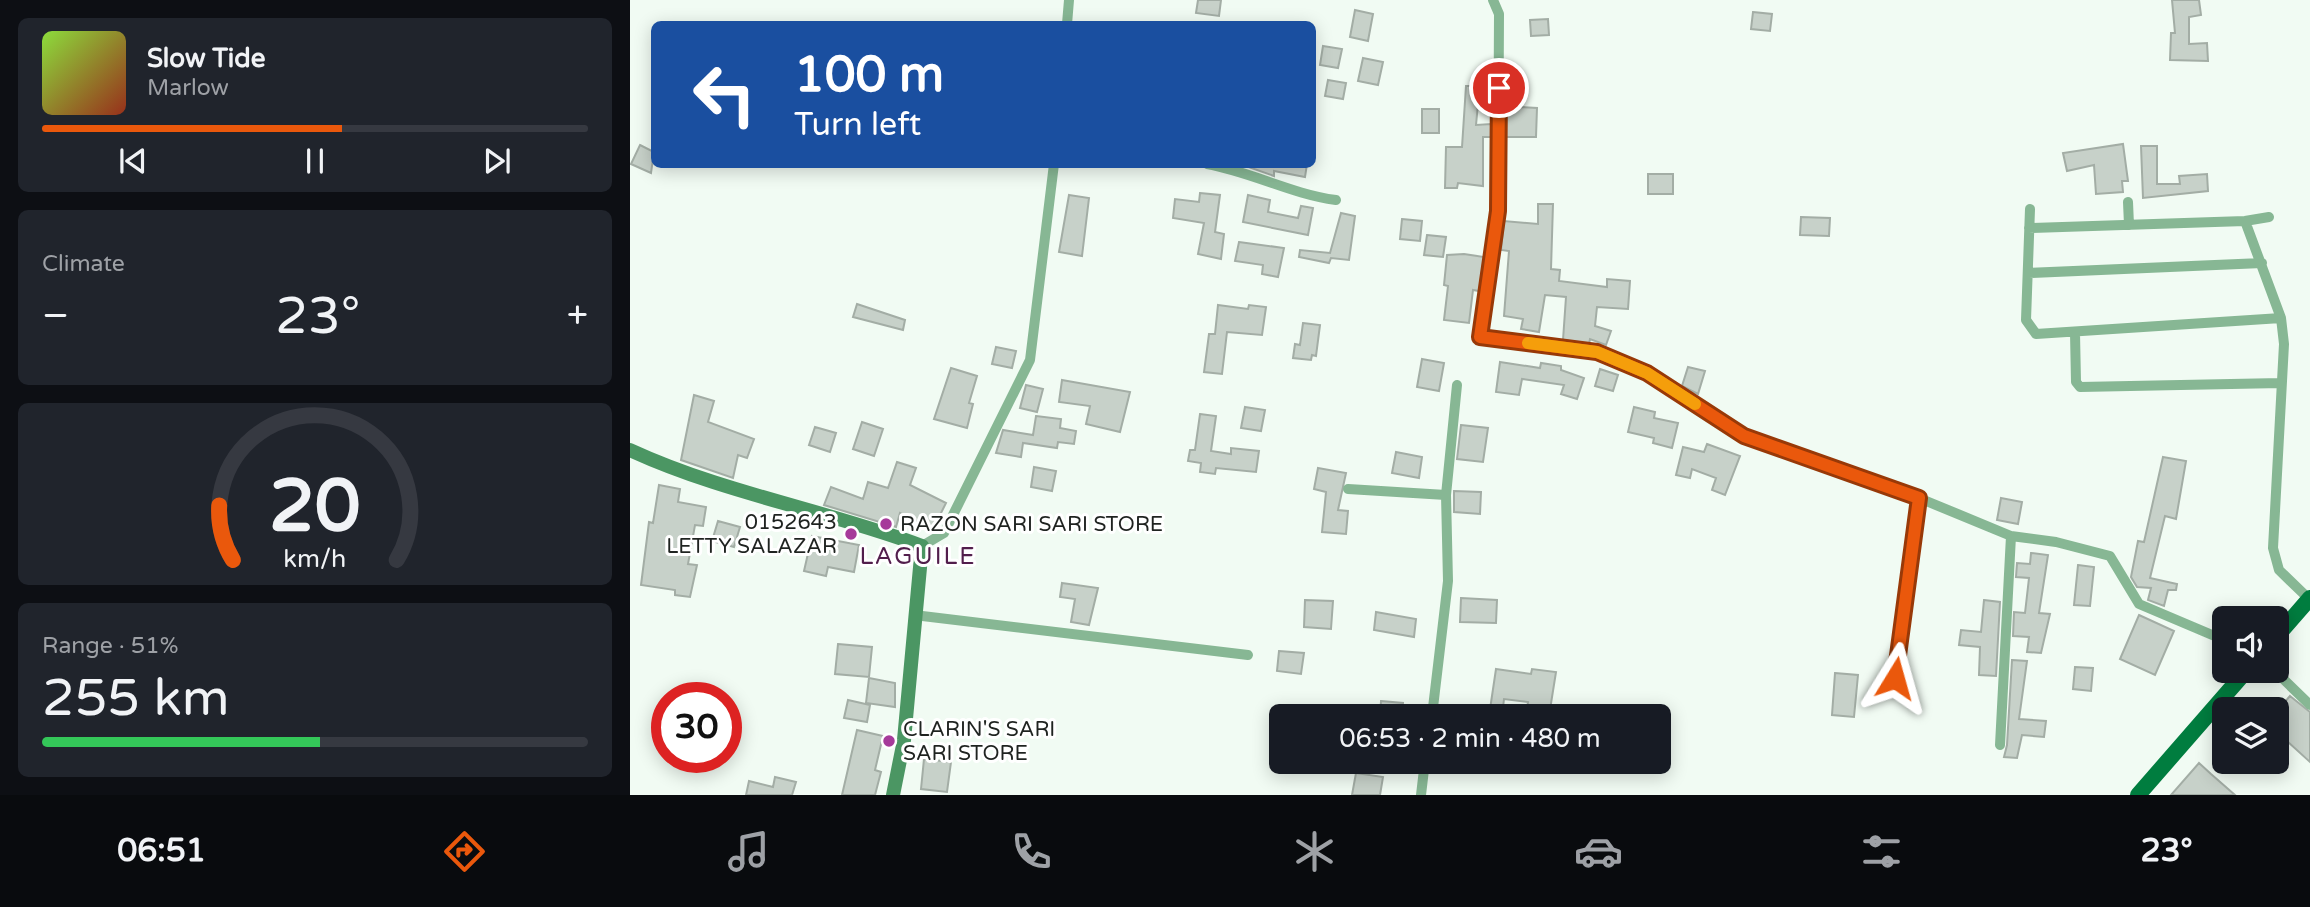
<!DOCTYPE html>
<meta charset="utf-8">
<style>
:root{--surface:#171b24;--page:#20242c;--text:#f1f3f6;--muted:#9ea1a6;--line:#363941;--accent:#ea580c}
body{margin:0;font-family:"Varela Round",sans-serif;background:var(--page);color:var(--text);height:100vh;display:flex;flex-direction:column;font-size:26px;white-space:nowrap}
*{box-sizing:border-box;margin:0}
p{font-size:23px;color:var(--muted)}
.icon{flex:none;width:38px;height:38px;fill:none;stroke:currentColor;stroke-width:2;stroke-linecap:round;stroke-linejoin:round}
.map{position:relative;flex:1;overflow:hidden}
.drawer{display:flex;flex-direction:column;gap:18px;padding:18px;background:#0d0f14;width:630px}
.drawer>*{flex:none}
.top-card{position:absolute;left:21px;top:21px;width:665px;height:147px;border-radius:10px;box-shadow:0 4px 18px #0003;background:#1a4fa0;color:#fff;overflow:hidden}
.buttons{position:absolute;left:1582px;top:606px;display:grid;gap:14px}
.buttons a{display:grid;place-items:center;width:77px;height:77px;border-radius:10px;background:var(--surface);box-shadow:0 4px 18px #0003;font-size:35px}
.speed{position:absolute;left:21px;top:682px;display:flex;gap:14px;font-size:35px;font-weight:700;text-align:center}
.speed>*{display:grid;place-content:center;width:91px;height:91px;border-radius:50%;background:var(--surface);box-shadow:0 4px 18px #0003;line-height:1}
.speed .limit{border:10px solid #d22;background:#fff;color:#111}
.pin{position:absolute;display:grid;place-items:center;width:60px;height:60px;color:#fff;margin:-30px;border:4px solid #fff;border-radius:50%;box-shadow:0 2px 7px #0007}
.me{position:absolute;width:77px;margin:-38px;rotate:8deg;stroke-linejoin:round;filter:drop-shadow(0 0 5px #0008)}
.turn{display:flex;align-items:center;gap:24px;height:147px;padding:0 28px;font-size:32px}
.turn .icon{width:91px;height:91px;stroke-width:2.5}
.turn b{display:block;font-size:49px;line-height:60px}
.big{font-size:52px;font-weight:600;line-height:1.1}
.drawer .widget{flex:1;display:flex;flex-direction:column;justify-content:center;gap:10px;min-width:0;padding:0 24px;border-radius:10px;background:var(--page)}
.drawer .dial{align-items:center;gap:0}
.dial svg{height:182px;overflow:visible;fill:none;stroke:var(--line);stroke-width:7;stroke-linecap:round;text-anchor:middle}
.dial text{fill:var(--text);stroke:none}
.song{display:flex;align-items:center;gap:21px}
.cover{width:84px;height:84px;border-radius:10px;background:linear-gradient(135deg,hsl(90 70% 55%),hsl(10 70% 35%))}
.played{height:7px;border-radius:4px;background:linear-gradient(90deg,var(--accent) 55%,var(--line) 55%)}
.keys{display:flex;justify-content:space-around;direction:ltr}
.heat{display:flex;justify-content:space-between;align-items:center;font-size:38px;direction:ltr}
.charge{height:10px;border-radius:5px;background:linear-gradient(90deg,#34c759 51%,var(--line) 0)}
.trip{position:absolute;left:639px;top:704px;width:402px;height:70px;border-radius:10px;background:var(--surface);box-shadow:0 4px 18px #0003;font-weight:600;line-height:70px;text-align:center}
.tabs{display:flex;height:112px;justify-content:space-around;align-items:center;background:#090b0e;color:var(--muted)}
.tabs .icon{width:49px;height:49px}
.tabs .active{color:var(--accent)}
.tabs b{font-size:32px;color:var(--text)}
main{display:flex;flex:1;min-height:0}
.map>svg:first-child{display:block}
.building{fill:#c7d1c9;stroke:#a3ada5;stroke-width:2}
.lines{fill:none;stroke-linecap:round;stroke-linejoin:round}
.street{stroke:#87b794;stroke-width:10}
.secondary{stroke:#4b9663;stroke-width:14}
.primary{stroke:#007d3f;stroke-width:16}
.route-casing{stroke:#983908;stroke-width:18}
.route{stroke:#ea580c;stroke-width:12}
.slow{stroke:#f59e0b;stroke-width:12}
.poi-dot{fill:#a63a9a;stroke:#fff;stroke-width:2.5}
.labels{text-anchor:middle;stroke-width:6;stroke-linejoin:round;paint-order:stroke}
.poi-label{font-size:21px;fill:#1f2320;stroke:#fff;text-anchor:start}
.quarter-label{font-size:24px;letter-spacing:2px;fill:#521e4c;stroke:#fff}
</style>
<main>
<section class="drawer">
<div class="widget">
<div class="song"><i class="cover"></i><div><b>Slow Tide</b><p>Marlow</p></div></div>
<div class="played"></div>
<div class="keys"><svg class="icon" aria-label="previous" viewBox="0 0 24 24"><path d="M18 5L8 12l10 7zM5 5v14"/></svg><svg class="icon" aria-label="pause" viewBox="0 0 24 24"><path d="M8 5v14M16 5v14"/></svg><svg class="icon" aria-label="next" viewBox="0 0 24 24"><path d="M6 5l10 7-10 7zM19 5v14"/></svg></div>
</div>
<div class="widget"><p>Climate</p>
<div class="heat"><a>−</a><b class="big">23°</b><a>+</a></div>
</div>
<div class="widget dial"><svg viewBox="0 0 100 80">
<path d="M14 69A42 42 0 1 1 86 69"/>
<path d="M14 69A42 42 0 0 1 8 45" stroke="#ea580c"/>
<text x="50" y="56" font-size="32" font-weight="700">20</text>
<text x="50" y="72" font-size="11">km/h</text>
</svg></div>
<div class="widget"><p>Range · 51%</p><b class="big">255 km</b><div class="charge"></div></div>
</section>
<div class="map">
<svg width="1680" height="795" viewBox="0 0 1680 795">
<rect width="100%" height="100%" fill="#f1fbf3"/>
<path class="building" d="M568,0H591L589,16L566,13Z
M1542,0H1569L1571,15L1559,17V44L1577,43L1578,61L1540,60L1541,33H1545Z
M725,10L743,14L738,41L720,37Z
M1123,12L1142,14L1140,31L1121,29Z
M918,19L919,35L901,36L900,20Z
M693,46L712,49L708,68L690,65Z
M733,58L753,62L748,85L728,81Z
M698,80L716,83L713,99L695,96Z
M836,86H852V104H848L846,125L861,124V137H853V186L828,183L827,188H815L816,147H832Z
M890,107L907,108L906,137H876V109Z
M792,109H809V133H792Z
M1493,144L1498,181H1492L1493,192L1466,194L1464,165L1437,171L1433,153Z
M10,145L24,152L21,173L1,164Z
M1511,146H1527V184H1550L1549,176L1577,174L1578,191L1513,198Z
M610,164H677L675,177L644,171V176Z
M1018,174H1043V194H1018Z
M570,193L590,195L585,232L594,234L591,259L568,254L574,223L543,218L545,199L569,202Z
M439,195L459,198L452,256L429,252Z
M618,195L640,200L638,212L668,218L671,206L683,208L678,235L613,222Z
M908,204H923L921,269L930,270L929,281L977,287V279L1000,281L998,309L967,307L965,326L981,331L976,345L960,339L959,344L933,340L936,297L915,295L909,332L891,329L893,319L874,316L879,251L871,250L874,221L908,224Z
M711,213L725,216L719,260L701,258L699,263L669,257L670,250L700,253Z
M1171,217L1200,218L1199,236L1170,235Z
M772,219L792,221L790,241L770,239Z
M797,235L816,237L813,257L794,255Z
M609,242L654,248L648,277L632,274L633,265L605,261Z
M834,254L854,257L849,291L843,290L839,323L814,320L818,286L814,285L817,255Z
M227,304L275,320L273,330L223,317Z
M588,305L618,309L619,305L636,307L632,335L597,332L592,374L574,372L579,334H585Z
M673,323L690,325L686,356L682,355L681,360L663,358L665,344L670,345Z
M366,347L386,351L382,368L362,364Z
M792,359L814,363L809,391L787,387Z
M870,362L910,368L911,363L931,366V370L954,378L947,399L931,394L934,385L892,379L889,395L866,392Z
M1058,367L1075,371L1068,394L1052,386Z
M321,368L347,376L339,403L343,404L337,428L304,419Z
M970,369L988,375L983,391L965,386Z
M432,380L500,392L490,432L456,424L460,406L429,402Z
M396,385L413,389L407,412L390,408Z
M64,395L84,401L78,422L124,439L117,458L108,455L103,478L51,460Z
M615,407L635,410L631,431L611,428Z
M1004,407L1025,412L1024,418L1048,423L1042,448L1023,443L1024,438L998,432Z
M570,414L586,416L581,451L601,454V448L629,451L626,472L586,468L585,474L570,472L571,463L558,461L560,450H565Z
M406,416L431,419L430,428L446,431L444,444L428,442L427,448L393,443L391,457L366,453L373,430L403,435Z
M232,422L253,429L244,456L223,449Z
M831,425L858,428L853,462L827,459Z
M185,427L206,433L200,452L179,445Z
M1077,444L1110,456L1095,495L1082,490L1086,478L1062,469L1060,478L1046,475L1053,447L1074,452Z
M766,452L792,457L789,478L762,473Z
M1533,457L1556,461L1546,519L1535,516L1520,578L1547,584L1546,590H1538L1534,606L1518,600L1521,588L1507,587L1501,577L1508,541L1514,542Z
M267,462L286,468L280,485L316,503L303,529L270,513L266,527L194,505L201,487L233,499L238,482L258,488Z
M404,467L426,471L422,491L401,487Z
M688,468L716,473L708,510L718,511L716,534L692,532L696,492L684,489Z
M29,485L50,489L48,502L76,507L73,526L65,525L58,564L67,565L60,597L45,595V590L11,585L19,522L23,523Z
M824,491L851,492L850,514L824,512Z
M1371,498L1392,502L1388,524L1367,520Z
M88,521L110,527L104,547L82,541Z
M182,536L229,545L224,572L198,567L196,576L174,571Z
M1401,553L1418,555L1409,613L1420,614L1411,653L1397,652L1399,637L1383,636L1384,612L1395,613L1399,578L1386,577L1387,563L1400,564Z
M1448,565L1464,567L1460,606L1444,605Z
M432,583L468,588L459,625L441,622L445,599L430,597Z
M831,598L867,600L866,623L830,622Z
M675,600L703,601L701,629L674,627Z
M1354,600L1370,602L1366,676L1349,675L1350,647L1329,645L1331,630L1351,632Z
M746,612L786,619L784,637L744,630Z
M1509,615L1544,631L1525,675L1490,659Z
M208,644L242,647L239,677L205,674Z
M649,651L674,653L671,674L647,671Z
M1382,660L1397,661L1389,719L1416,721L1414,737L1392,735L1387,758L1374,757L1377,745Z
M1445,667L1463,668L1461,691L1443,689Z
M866,669L901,674L902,669L926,672L919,716H896L898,702L874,699L872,716H859Z
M1205,673L1228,675L1224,717L1202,715Z
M239,678L265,683V707L236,703Z
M1660,696L1680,712V762L1647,732V711Z
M218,700L240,705L237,722L214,718Z
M751,701L773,703L772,716H750Z
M227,730L253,736L245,770L251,772L245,795H212Z
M294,759L321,762L317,792L291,789Z
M1569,763L1581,774L1605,795H1541Z
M726,773L753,777L750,795H722Z
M145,777L166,782L162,795H116L119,781L143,787Z"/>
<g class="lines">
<path class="street" d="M863,0L869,14L868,211L850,337L967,352L1017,372L1114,436L1289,498L1381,536L1426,542L1480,556L1509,604L1594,640
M437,24L439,0
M577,164C622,172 661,194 706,200
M1498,202L1499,225
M1400,209L1396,320L1406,334L1651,318
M1615,221L1651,318L1654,344L1643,548L1649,570L1679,599
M1399,228L1615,221L1639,217
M1399,273L1632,263
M1445,333L1446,382L1450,387L1651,383
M718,489L816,495
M292,546L314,533L400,360L424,164
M284,615L618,655
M1644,670L1680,705
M1265,678L1289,498
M802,716L818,581L816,495L827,385
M1370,745L1381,536
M791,795L795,761"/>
<path class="secondary" d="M0,450C93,493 196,510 292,546L274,740L263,795"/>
<path class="primary" d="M1647,636L1680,598
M1508,795L1617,670"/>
</g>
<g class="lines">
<defs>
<path id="route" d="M869,88L868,211L850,337L967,352L1017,373L1114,436L1289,498L1265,678"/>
</defs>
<use href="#route" class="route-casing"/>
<use href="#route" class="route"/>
<path class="slow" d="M898,343L967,352L1017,373L1065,404"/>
</g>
<g class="poi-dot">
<circle cx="256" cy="524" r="7"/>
<circle cx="221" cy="534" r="7"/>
<circle cx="259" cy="741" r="7"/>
</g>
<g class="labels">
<g class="poi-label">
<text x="207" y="529" text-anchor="end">0152643<tspan x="207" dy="24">LETTY SALAZAR</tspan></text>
<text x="270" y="531">RAZON SARI SARI STORE</text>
<text x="273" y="736">CLARIN'S SARI<tspan x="273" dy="24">SARI STORE</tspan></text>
</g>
<g class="quarter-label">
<text x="288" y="564">LAGUILE</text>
</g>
</g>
</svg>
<div class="buttons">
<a><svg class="icon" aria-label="sound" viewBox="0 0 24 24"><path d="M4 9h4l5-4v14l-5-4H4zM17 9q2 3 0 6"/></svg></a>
<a><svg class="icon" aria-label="layers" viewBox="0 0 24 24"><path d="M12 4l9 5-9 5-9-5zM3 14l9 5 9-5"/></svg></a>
</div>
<div class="speed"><div class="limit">30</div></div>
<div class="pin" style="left:869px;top:88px;background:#d93025"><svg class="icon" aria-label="arrive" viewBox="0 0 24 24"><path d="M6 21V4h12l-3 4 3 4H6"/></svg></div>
<svg class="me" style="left:1265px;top:678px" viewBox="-20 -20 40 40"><path d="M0-17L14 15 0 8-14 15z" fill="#ea580c" stroke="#fff" stroke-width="4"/></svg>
<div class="trip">06:53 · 2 min · 480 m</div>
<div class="top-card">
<div class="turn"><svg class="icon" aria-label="left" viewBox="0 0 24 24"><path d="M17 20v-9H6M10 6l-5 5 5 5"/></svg><div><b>100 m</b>Turn left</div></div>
</div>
</div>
</main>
<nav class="tabs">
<b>06:51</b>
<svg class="icon active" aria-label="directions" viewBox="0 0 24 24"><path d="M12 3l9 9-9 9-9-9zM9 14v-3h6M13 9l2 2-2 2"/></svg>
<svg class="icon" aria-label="music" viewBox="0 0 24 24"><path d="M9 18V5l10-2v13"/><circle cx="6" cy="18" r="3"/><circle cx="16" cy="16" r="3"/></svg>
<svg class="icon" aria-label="phone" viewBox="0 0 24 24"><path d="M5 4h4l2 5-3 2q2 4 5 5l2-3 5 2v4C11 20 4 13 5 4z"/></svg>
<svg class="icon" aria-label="climate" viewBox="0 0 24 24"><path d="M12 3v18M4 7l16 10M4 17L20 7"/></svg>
<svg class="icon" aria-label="car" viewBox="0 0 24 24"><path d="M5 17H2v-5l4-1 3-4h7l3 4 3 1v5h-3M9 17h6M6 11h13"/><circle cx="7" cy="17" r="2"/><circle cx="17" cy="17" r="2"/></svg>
<svg class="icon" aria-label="filters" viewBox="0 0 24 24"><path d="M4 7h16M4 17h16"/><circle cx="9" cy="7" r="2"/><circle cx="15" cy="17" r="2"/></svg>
<b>23°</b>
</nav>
